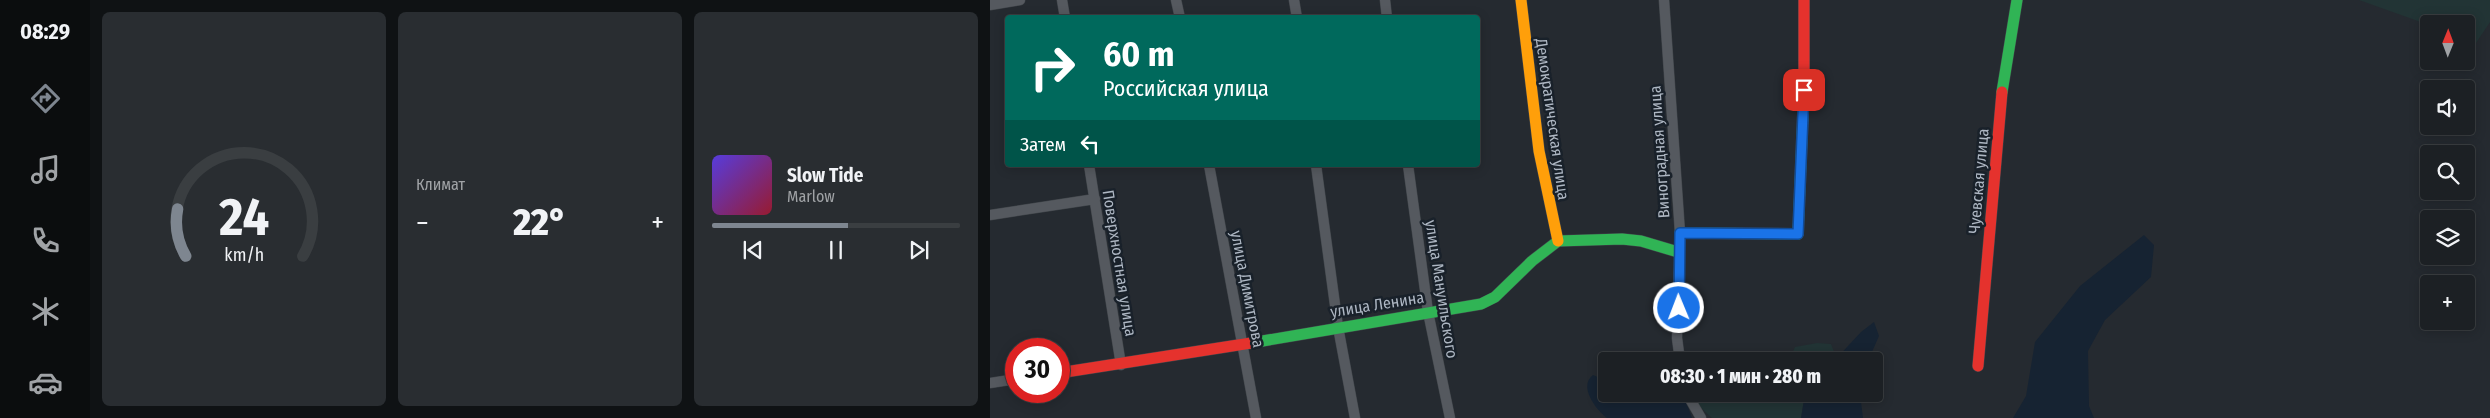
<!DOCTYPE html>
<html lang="ru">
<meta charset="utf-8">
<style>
:root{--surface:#1c2024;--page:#292d31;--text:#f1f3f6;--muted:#a0a3a6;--line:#3a3e41;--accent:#7e8690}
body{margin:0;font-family:"Fira Sans Condensed",sans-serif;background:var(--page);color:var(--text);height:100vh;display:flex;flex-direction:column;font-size:19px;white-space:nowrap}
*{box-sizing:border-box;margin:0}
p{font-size:16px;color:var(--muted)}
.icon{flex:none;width:28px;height:28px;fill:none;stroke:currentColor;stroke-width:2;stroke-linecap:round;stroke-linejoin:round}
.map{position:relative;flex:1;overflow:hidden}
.side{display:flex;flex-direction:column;gap:12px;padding:12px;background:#0f1214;width:900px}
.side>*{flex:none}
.hud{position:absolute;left:15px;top:15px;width:475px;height:152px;border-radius:5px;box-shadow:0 2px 12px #0003,0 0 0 1px var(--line);background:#00695c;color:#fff;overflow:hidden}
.needle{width:32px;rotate:1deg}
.tools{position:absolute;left:1430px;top:15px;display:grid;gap:10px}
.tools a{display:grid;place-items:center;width:55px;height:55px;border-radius:5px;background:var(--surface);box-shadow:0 2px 12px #0003,0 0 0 1px var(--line);font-size:25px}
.speed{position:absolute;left:15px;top:338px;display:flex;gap:10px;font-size:25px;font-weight:700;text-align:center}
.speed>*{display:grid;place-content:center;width:65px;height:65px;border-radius:50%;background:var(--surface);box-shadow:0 2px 12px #0003,0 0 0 1px var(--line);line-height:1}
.speed .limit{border:8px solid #d22;background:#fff;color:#111}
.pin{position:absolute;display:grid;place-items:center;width:42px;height:42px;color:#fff;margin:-21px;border-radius:10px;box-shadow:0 2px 8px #0006}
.me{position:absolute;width:55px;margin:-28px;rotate:359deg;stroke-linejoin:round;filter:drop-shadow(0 0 4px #0008)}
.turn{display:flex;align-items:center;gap:18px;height:105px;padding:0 15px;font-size:22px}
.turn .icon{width:65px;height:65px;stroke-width:2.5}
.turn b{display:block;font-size:35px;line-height:42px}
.then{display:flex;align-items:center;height:48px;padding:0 15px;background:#0003;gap:10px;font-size:19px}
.big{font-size:38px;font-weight:800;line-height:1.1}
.side .card{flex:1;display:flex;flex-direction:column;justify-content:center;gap:8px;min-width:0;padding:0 18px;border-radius:8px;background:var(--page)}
.side .dial{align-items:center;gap:0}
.dial svg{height:130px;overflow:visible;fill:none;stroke:var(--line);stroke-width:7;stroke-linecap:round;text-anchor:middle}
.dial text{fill:var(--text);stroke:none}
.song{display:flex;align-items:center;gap:15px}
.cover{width:60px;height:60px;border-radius:8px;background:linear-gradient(135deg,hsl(250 70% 55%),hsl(350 70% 35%))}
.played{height:5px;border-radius:2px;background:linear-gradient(90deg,var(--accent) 55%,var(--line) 55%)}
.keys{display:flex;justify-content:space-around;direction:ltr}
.heat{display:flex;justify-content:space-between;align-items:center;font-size:28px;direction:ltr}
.side .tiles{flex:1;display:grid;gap:12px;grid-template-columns:repeat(3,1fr)}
.trip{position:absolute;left:608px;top:352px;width:285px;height:50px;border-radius:5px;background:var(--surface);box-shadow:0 2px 12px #0003,0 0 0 1px var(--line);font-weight:800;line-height:50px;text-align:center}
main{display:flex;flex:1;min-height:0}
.dock{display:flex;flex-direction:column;width:90px;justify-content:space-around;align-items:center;background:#0b0d0e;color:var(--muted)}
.dock .icon{width:35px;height:35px}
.dock .on{color:var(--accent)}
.dock b{font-size:22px;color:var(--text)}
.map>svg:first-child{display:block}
.green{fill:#223435}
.water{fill:#162332}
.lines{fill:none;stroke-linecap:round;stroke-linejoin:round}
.street-casing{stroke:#40454a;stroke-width:11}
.fast-casing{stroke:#40454a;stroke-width:12}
.slow-casing{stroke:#40454a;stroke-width:12}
.jam-casing{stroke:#40454a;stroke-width:12}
.street{stroke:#55595f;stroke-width:10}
.fast{stroke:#30b455;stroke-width:11}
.slow{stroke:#ff9f0a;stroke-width:11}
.jam{stroke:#e5322d;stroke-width:11}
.route-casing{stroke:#114b97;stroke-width:12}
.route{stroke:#1a73e8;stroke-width:9}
.labels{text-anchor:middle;stroke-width:5;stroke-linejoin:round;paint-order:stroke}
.street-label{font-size:16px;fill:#aeb7c3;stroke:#19212a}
</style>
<main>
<nav class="dock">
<b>08:29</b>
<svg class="icon on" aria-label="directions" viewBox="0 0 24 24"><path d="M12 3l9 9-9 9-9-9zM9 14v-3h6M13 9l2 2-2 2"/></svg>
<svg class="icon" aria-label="music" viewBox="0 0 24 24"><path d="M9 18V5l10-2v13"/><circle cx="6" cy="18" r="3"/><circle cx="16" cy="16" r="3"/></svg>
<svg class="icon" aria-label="phone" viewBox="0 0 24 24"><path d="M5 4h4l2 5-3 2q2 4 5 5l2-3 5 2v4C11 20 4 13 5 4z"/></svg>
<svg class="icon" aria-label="climate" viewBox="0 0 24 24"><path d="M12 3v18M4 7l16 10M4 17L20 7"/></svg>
<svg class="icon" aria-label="car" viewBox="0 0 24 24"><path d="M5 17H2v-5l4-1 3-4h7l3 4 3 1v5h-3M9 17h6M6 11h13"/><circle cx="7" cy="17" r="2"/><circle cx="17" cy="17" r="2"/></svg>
</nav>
<section class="side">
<div class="tiles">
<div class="card dial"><svg viewBox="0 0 100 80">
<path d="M14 69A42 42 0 1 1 86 69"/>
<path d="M14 69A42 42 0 0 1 9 40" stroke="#7e8690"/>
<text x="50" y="56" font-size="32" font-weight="700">24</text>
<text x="50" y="72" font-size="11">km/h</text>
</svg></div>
<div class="card"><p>Климат</p>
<div class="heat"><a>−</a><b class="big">22°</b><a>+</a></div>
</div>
<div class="card">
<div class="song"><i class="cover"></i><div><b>Slow Tide</b><p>Marlow</p></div></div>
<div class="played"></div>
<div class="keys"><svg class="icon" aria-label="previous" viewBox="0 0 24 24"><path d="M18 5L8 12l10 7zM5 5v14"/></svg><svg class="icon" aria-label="pause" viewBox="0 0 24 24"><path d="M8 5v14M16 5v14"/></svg><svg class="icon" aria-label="next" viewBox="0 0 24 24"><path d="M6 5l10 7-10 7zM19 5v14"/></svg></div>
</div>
</div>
</section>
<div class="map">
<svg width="1500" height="418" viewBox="0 0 1500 418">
<rect width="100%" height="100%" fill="#252a30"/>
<path class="green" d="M1369,0H1500V22L1486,43L1476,39V24L1439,25Z
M827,343L841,344L847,359L843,361H799L805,347Z
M702,394L728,397L729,394H815L811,418H722L711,408Z"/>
<path class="water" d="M1154,235L1164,245L1161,277L1115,320L1098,351L1099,406L1104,418H1023L1036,396L1045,342L1090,286Z
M884,322L889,336L878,361H844L871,332Z
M603,375L610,378L616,385V394L656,396L658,394H693L702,418H617C606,410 588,386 603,375Z
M815,394H870L873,418H811Z"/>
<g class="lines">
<defs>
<path id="street" d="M72,0L75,18
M186,0L190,18
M304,0L307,18
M395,0L397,18
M674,0L690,233L687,338L690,361
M0,5L30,0
M99,165L131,365
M219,165L266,418
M326,165L348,327L365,418
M418,165L438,312L460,418
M0,215L105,199
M0,383L26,379
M697,394L711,418"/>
<path id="fast" d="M1012,92L1027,0
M690,233L808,234L814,89
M261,343L491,304L505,297L542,261L568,241L632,239L651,241L688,252"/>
<path id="slow" d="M531,0L549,151L568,241"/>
<path id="jam" d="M814,0V89
M988,366L1012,92
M69,373L261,343"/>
</defs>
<use href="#street" class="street-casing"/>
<use href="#fast" class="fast-casing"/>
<use href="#slow" class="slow-casing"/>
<use href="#jam" class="jam-casing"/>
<use href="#street" class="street"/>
<use href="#fast" class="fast"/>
<use href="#slow" class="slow"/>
<use href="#jam" class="jam"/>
</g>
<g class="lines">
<defs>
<path id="route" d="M689,308L690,233L808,234L814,90"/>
</defs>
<use href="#route" class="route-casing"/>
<use href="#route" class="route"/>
</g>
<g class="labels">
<g class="street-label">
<text transform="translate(563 119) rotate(82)" y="6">Демократическая улица</text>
<text transform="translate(669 152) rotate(-94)" y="6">Виноградная улица</text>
<text transform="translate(988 181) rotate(-85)" y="6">Чуевская улица</text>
<text transform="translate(130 263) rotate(81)" y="6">Поверхностная улица</text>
<text transform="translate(258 289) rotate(79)" y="6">улица Димитрова</text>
<text transform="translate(452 289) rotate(81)" y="6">улица Мануильского</text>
<text transform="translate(387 304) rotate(-9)" y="6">улица Ленина</text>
</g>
</g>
</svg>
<div class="tools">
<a><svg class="needle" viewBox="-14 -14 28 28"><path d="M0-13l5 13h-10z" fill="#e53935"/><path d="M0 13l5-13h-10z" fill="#a0a3a6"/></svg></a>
<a><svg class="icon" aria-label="sound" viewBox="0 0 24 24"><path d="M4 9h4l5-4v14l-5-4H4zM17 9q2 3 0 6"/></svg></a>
<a><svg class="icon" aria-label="search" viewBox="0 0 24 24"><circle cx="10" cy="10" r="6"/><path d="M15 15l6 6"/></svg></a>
<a><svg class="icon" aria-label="layers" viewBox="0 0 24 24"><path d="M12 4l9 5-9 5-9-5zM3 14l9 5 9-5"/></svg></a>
<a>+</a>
</div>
<div class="speed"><div class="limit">30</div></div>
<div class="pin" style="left:814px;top:90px;background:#d93025"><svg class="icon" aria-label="arrive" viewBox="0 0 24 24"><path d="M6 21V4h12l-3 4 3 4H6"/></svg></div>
<svg class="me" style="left:689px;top:308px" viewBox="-20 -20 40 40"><circle r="17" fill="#1a73e8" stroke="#fff" stroke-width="3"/><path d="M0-11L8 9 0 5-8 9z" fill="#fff"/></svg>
<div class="trip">08:30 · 1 мин · 280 m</div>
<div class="hud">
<div class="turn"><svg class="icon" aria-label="right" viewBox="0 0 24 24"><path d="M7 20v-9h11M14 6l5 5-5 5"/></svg><div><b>60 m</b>Российская улица</div></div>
<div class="then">Затем<svg class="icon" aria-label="left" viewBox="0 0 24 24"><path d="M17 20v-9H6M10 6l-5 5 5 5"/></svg></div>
</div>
</div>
</main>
